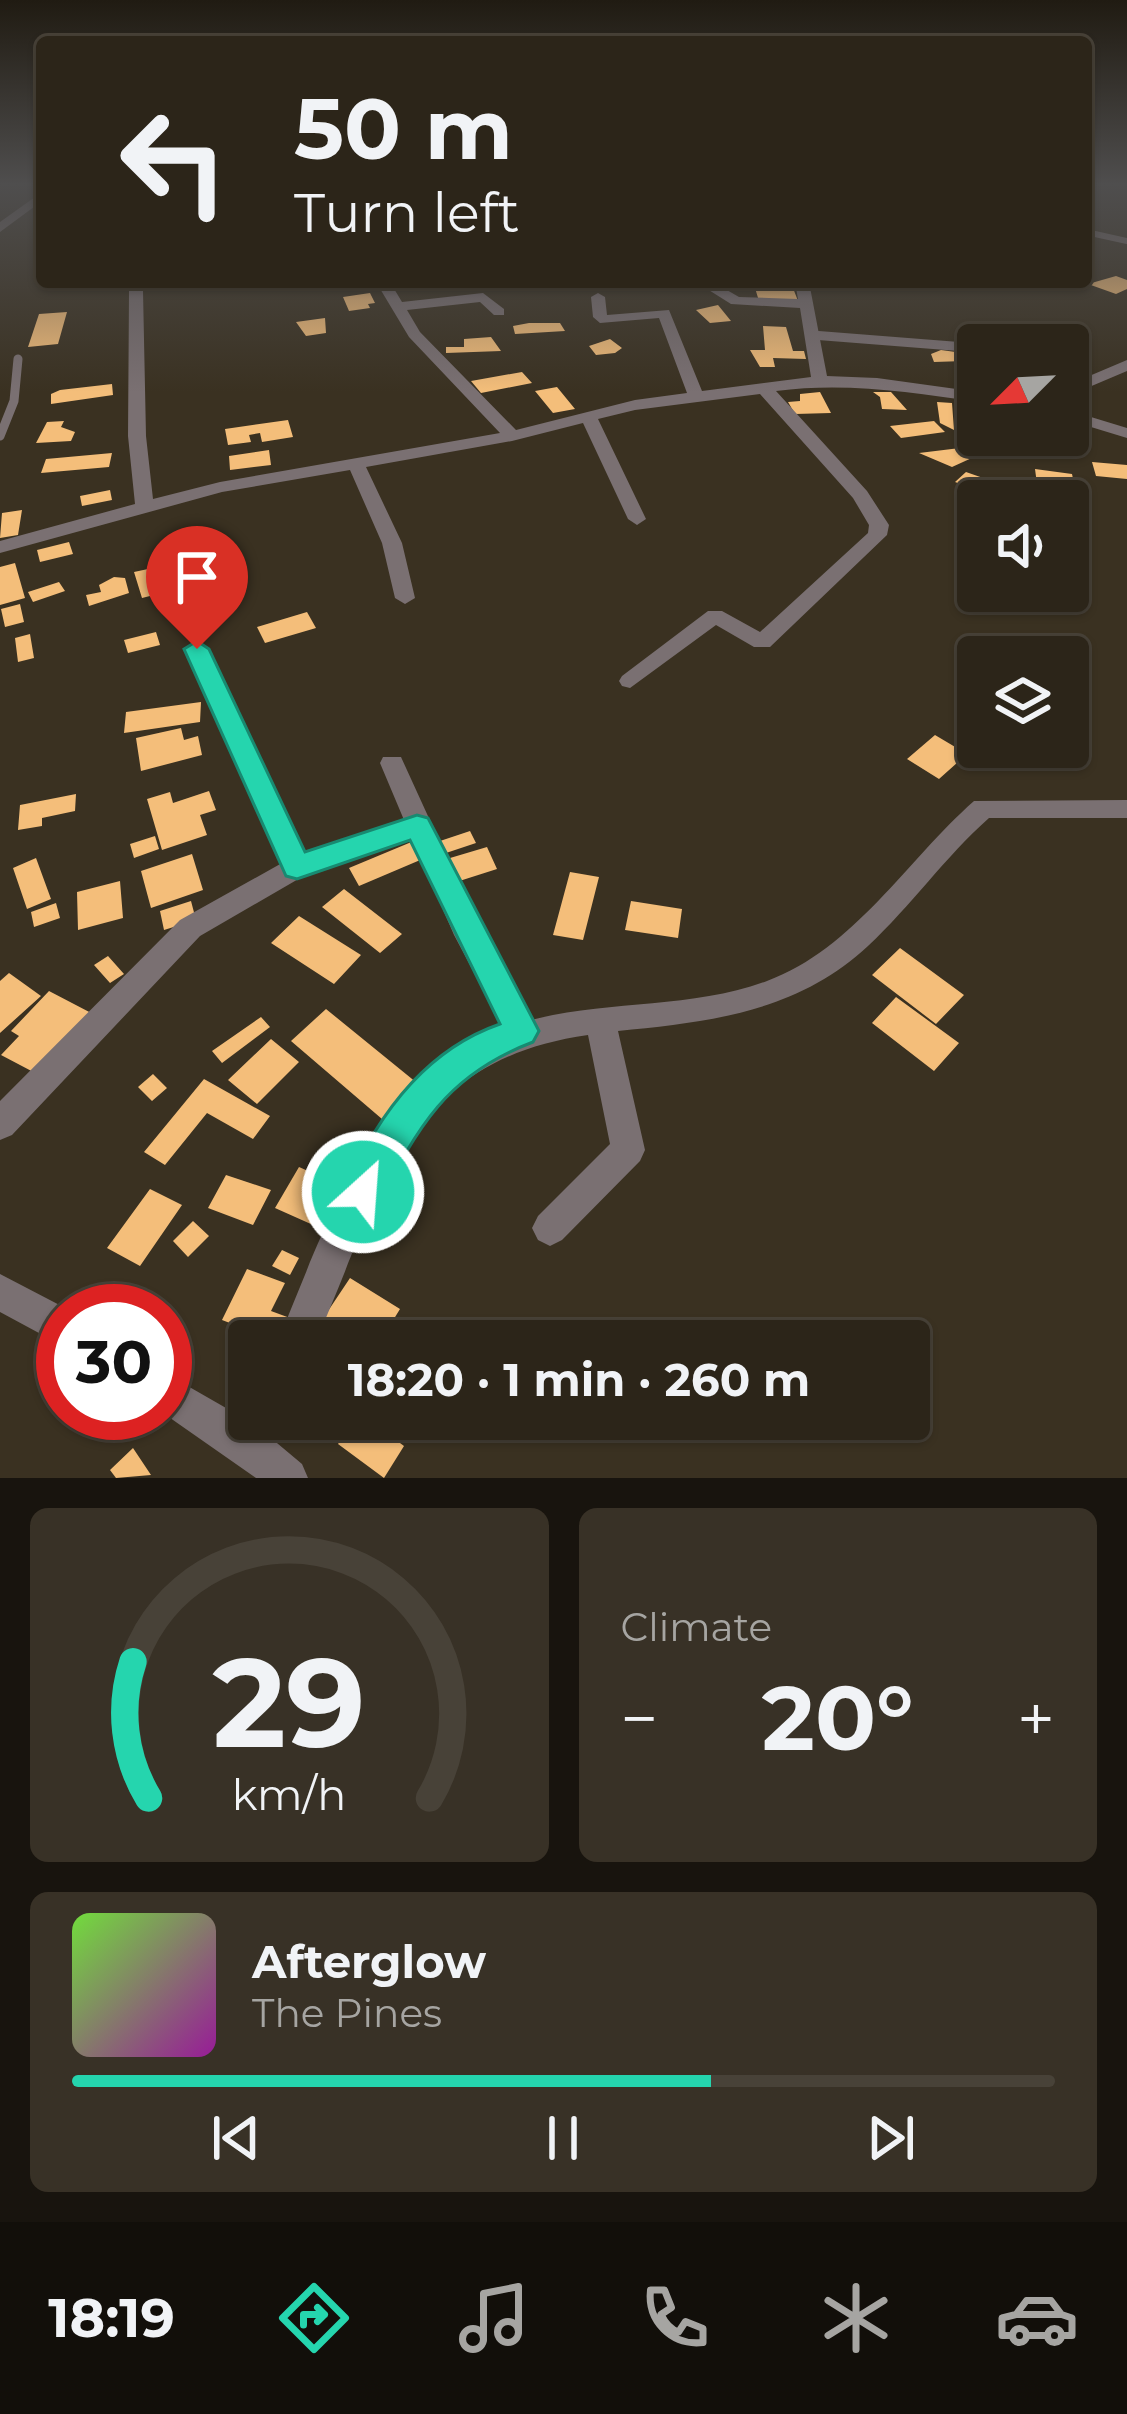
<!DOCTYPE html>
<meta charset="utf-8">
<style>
:root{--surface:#2c2519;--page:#383126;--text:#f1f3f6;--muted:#a6a5a2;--line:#484238;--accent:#25d5ae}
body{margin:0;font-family:Montserrat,sans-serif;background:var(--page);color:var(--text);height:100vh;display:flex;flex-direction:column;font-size:45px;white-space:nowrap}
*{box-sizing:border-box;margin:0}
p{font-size:39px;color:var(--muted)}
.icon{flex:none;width:66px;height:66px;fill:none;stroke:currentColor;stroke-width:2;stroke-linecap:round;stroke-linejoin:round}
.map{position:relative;height:1478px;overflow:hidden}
.side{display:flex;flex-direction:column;gap:30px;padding:30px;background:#18140e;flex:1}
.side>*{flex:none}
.hud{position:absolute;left:36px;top:36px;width:1056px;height:252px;border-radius:12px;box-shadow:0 3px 9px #0004,0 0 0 3px var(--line);background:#2c2519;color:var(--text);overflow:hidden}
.needle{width:78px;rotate:246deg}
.controls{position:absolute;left:957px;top:324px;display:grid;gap:24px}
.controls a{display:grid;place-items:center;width:132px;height:132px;border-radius:12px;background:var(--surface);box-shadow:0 3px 9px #0004,0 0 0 3px var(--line);font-size:60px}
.speed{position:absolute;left:36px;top:1284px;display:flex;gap:24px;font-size:60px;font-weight:700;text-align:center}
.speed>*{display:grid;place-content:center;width:156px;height:156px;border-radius:50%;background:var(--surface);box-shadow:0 3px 9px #0004,0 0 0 3px var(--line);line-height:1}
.speed .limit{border:18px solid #d22;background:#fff;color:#111}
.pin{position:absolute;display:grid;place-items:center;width:102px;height:102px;color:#fff;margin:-123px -51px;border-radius:50% 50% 50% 0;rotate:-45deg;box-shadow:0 0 12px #0007}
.pin .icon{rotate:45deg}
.me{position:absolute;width:132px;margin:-66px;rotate:26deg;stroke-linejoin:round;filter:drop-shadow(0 0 9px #0008)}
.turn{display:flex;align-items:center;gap:42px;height:252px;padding:0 60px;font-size:54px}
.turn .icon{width:156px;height:156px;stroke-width:2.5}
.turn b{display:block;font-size:84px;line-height:102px}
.big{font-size:90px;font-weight:700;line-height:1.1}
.side .card{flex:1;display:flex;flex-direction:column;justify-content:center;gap:18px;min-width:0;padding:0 42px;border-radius:18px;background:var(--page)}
.side .dial{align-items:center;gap:0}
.dial svg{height:312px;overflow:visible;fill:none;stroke:var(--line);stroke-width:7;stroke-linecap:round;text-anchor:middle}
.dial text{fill:var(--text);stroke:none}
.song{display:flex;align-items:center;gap:36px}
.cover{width:144px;height:144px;border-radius:18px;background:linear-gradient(135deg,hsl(100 70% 55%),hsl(300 70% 35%))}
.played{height:12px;border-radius:6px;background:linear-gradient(90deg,var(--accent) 65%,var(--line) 65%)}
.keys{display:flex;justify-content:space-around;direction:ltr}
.heat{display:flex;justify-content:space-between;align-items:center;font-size:66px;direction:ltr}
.side .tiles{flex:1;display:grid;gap:30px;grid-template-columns:1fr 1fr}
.card:last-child{grid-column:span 2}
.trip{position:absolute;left:228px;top:1320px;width:702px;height:120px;border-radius:12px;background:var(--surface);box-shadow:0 3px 9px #0004,0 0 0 3px var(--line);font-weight:700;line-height:120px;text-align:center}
.menu{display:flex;height:192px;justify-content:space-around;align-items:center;background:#120f0a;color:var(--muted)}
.menu .icon{width:84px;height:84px}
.menu .current{color:var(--accent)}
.menu b{font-size:54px;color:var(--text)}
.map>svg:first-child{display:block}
.building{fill:#f4be7a}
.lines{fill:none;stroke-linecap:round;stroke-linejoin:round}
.lane-far1{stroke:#7a7072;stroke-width:6}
.lane{stroke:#7a7072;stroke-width:9}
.street{fill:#7a7072;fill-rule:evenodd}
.route{fill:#25d5ae;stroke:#188a71;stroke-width:3}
</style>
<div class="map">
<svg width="1127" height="1478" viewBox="0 0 1127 1478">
<rect width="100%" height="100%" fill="#3a3121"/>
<path class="building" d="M1116,276L1127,280V289L1116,294L1088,284Z
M755,288H793L798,301H759Z
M370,293L375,303L368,304L370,308L349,311L343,297Z
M718,305L731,321L710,323L696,310Z
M67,312L58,344L28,347L39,314Z
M325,318L326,333L306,336L296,322Z
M529,323H560L565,331L515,334L513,326Z
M763,326L786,327L793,351H804L806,359L773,358L775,367H760L750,350H765Z
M491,337L501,351L446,353V347H464V339Z
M610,339L622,348L615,353L596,355L589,346Z
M941,350L963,353L964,361L934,362L931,354Z
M969,364L978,366V391L959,387Z
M522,372L532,383L481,393L471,381Z
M112,384L113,395L51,404V394L60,390Z
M557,387L575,409L553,413L535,391Z
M820,392L831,413L795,414L788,402L800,401V394Z
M873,392H891L907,410L882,409L880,397Z
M937,402L952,403L954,430L940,423Z
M955,402L967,403L978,429L961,428Z
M288,420L293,437L262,442L260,433L249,435L251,442L228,445L225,429Z
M64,421L61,427L75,432L71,441L36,443L47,422Z
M934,421L945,432L901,438L890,426Z
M1040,439L1080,445L1082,456L1040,450Z
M960,448L974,457L952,467L919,453Z
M269,450L271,465L230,470L229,456Z
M112,453L109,467L41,473L46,459Z
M1092,462L1127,465V479L1096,476Z
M1035,469L1072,474L1075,488L1037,484Z
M966,472L1006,486L996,497L955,482Z
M110,490L112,500L82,506L80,496Z
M22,510L18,535L0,538L2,513Z
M69,542L73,554L40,562L37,550Z
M15,563L25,598L0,605V567Z
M162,566L170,591L142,598L134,572Z
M114,577L125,578L129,593L89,606L86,595L101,592L99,585Z
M59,582L65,591L33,602L28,592Z
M20,604L24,622L5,627L1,609Z
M307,612L316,628L265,643L257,627Z
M156,632L160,645L128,653L124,640Z
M30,634L34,658L18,662L15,638Z
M201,702L200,722L124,733L126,712Z
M181,728L184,740L198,736L202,755L141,771L136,738Z
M935,735L967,754L939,779L907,759Z
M209,791L216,810L200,815L207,835L162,850L147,799L170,792L173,803Z
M76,794L75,811L42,818V826L18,830L20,805Z
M470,831L476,843L437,856L431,844Z
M155,836L159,849L134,858L130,844Z
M421,838L432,855L359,886L349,868Z
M487,847L497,869L450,884L440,861Z
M192,854L203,890L151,908L141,871Z
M36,858L51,899L27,909L13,868Z
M570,872L599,877L583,940L553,935Z
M120,881L123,918L78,930L77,892Z
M344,889L402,934L380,953L322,907Z
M191,901L196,920L164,930L160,911Z
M631,901L682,909L678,938L625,930Z
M56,903L60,918L34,927L31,912Z
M299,916L361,955L334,984L271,943Z
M900,948L964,995L936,1024L872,975Z
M108,956L124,974L110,983L94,965Z
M9,973L41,996L0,1033V981Z
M49,991L95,1015L39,1075L1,1055L19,1036L11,1031Z
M896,997L959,1043L934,1071L872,1023Z
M326,1009L417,1083L382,1119L291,1041Z
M261,1017L270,1027L222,1063L212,1051Z
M271,1039L299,1062L257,1104L228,1080Z
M153,1074L167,1088L152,1101L138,1087Z
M204,1079L270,1116L253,1139L207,1113L165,1165L144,1152Z
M299,1167L354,1191L331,1233L275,1208Z
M226,1175L271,1190L253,1225L208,1208Z
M150,1189L182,1205L140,1266L107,1248Z
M193,1221L209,1236L188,1257L173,1241Z
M282,1250L299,1258L290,1275L272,1266Z
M247,1269L285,1283L271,1311L290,1318L279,1341H258L261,1335L222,1320Z
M350,1278L400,1309L381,1340L352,1322L346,1331L324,1317Z
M355,1419H368L404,1446L384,1478L338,1444Z
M133,1448L151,1475L116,1478L110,1470Z"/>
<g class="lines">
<path class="lane-far1" d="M1086,232L1127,241"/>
<path class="lane" d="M812,335L978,348
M0,436L14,401L18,359"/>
<path class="street" d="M42,192V201L0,232V222Z
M376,282H390L402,302L483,293L504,309V315H494L480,302L407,310L420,332L516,430L635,400L687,393L659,318L600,323L593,317L591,297L598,293L605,297L607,315L669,310L702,391L811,377L800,308L731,304L696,282H713L739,297L798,299L795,282H809L827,376L877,378L978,392V402C910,392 845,382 776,391L867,491L889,525L887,535L770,647H754L716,625L630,688L622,686L619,681L622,676L708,611H722L760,632L868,533L869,525L853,498L760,394L635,410L598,419L646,519L637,525L628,519L583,423L512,441L366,467L402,543L415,598L405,604L395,598L382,543L350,470L222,492L0,553V541L135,504L128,436L129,291L136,287L143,291L146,436L153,499L220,482L500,433L409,337Z
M1127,360V371L1068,396V385Z
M1068,410L1127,428V438L1068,420Z
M197,642L208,649L304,854L404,820L380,763L383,757H401L480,930L531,1020C608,1000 692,1009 767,981C854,949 907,860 974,801L1127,800V818H989C945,857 911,906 868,946C797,1012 710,1022 618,1031L645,1150L640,1161L562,1240L550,1246L538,1240L532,1228L538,1216L610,1144L588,1035C404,1061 381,1194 316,1341H278C326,1225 376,1074 503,1027L454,935L412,838L307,874L200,936L12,1135L0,1140V1101L180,920L282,863L186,649Z
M0,1274L71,1311H63V1346L0,1312Z
M165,1373L240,1416L249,1403V1419H279L271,1438L302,1464L308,1478H256L163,1413Z"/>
</g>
<linearGradient id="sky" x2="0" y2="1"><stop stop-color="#201b12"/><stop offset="0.47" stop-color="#4f4e4e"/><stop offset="1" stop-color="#4f4e4e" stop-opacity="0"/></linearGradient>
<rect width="1127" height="392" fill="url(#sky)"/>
<path class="route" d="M197,641L209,649L305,852L417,815L428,818L539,1031L533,1042C446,1075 418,1127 377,1206L363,1212L349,1206L344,1192C375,1119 422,1051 500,1024L410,840L297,879L286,876L184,649Z"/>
</svg>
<div class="controls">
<a><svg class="needle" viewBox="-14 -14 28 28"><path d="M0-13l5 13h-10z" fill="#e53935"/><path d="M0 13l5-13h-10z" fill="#a6a5a2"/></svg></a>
<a><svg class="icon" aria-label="sound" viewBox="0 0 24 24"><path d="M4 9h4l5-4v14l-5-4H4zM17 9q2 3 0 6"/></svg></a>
<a><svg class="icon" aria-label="layers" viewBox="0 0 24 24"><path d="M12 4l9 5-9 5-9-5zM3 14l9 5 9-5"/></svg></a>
</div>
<div class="speed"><div class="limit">30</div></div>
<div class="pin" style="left:197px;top:649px;background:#d93025"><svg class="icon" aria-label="arrive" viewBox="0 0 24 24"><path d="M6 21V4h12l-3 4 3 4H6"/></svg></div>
<svg class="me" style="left:363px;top:1192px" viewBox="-20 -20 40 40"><circle r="17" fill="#25d5ae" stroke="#fff" stroke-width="3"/><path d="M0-11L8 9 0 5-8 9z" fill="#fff"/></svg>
<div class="trip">18:20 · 1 min · 260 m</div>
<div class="hud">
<div class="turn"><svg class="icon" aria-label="left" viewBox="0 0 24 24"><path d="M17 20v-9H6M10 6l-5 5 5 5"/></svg><div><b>50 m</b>Turn left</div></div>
</div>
</div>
<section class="side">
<div class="tiles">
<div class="card dial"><svg viewBox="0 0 100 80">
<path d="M14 69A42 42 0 1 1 86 69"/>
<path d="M14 69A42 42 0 0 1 10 34" stroke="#25d5ae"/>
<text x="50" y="56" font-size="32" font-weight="700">29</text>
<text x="50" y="72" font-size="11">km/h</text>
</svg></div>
<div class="card"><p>Climate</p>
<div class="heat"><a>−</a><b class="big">20°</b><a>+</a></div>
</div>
<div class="card">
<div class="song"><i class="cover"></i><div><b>Afterglow</b><p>The Pines</p></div></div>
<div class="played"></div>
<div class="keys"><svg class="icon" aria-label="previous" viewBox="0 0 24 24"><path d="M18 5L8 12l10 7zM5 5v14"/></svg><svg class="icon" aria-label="pause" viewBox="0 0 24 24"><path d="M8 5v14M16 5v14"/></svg><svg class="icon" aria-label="next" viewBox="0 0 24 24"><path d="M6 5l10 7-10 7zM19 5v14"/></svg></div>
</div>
</div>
</section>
<nav class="menu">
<b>18:19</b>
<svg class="icon current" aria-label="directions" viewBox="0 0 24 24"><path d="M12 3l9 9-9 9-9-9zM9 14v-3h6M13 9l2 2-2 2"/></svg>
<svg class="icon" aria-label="music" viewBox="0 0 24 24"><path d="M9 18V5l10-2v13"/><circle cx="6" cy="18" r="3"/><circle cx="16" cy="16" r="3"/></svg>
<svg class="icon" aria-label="phone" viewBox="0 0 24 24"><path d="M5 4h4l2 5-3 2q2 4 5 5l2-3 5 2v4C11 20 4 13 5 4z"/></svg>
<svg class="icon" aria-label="climate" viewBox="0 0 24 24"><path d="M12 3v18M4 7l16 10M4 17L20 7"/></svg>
<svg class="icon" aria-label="car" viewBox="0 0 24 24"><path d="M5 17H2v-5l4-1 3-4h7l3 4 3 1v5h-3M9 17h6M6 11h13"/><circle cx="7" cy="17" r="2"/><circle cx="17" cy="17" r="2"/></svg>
</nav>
